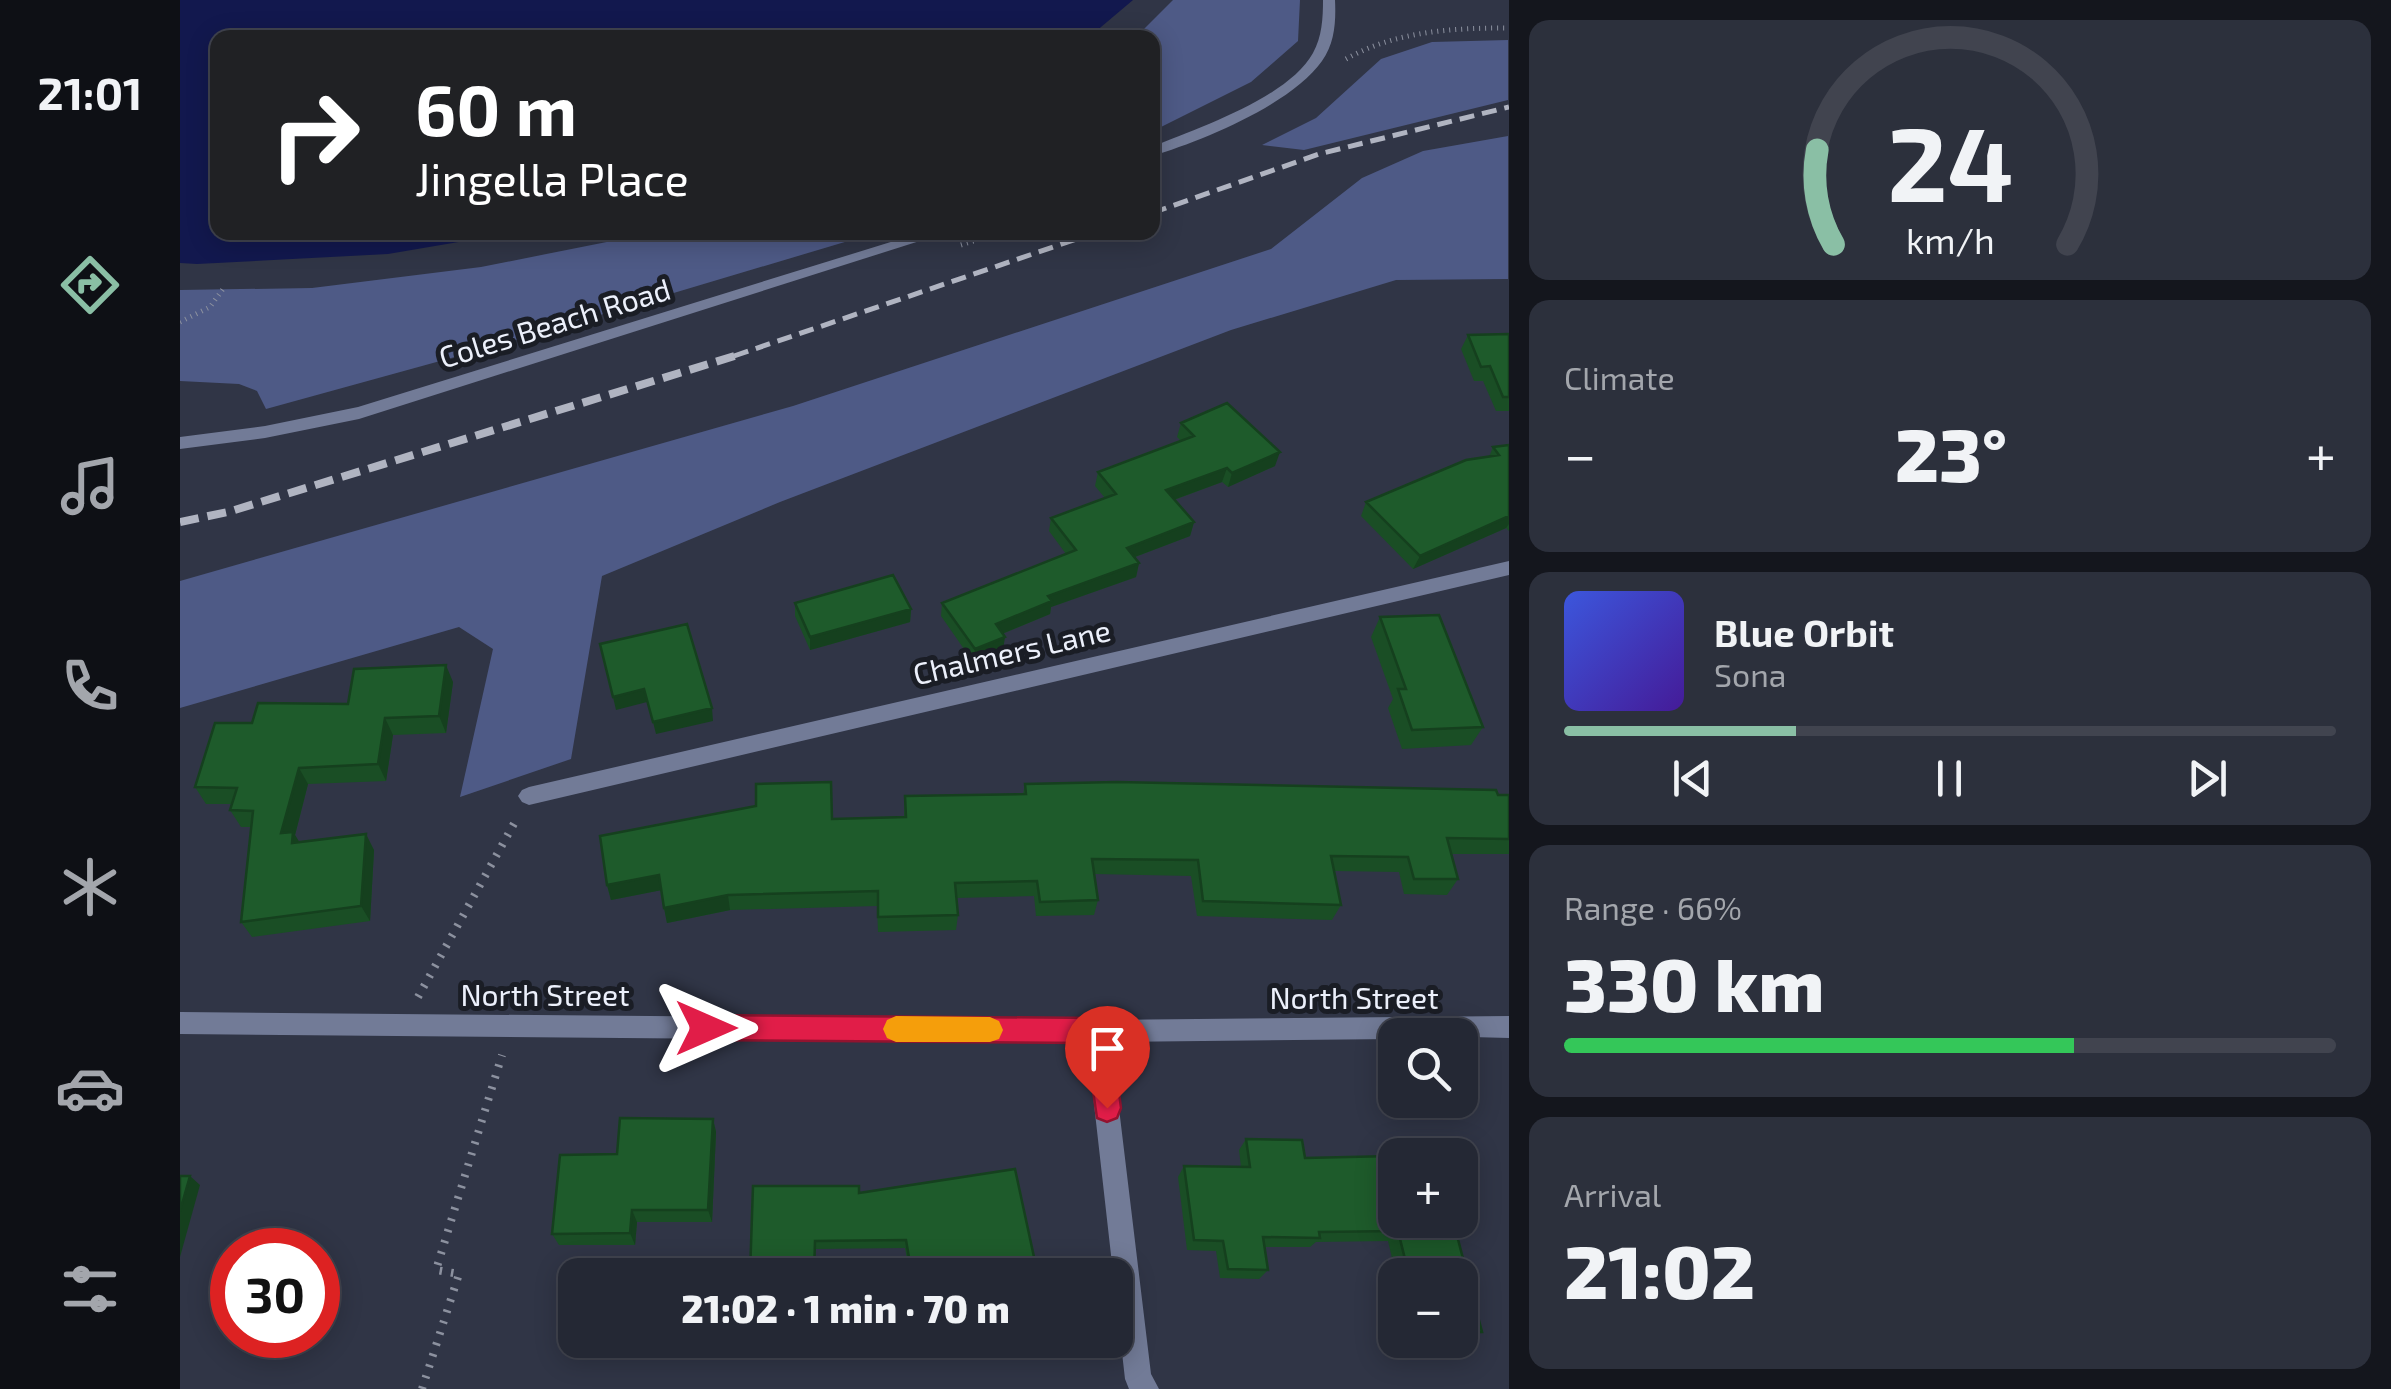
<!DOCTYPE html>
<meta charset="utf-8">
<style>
:root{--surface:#242834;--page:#2c303c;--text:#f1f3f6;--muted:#a3a6ac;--line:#41444f;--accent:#8abfa5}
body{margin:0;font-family:"Exo 2",sans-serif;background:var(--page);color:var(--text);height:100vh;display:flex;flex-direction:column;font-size:38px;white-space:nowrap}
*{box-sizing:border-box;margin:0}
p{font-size:32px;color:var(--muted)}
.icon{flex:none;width:55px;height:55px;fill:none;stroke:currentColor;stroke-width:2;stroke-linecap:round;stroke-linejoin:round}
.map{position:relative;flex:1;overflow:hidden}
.sheet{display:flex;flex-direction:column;gap:20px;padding:20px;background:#14161d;width:882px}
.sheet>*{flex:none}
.top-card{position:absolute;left:30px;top:30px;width:950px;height:210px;border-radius:20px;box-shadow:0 5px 25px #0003,0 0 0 2px var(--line);background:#202124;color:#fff;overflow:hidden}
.tools{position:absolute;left:1198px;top:1018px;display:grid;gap:20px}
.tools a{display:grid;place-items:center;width:100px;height:100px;border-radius:20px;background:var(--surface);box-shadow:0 5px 25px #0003,0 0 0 2px var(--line);font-size:50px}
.speed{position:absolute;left:30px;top:1228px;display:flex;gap:20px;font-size:50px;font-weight:700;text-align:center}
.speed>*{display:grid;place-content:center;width:130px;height:130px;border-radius:50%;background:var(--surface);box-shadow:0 5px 25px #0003,0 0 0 2px var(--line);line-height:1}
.speed .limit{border:15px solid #d22;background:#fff;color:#111}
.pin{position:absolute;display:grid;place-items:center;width:85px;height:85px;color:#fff;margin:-102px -42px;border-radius:50% 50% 50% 0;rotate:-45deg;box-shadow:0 0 10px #0007}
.pin .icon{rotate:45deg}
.me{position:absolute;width:110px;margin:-55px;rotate:90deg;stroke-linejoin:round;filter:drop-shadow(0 0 8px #0008)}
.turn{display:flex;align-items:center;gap:35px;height:210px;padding:0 40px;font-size:45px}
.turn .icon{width:130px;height:130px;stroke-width:2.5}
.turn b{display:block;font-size:70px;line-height:85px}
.big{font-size:75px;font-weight:800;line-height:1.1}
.sheet .card{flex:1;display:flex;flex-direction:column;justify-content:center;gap:15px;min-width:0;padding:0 35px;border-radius:20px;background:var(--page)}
.sheet .dial{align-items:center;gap:0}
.dial svg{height:260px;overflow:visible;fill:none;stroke:var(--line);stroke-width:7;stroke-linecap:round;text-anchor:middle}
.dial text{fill:var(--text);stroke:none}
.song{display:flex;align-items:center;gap:30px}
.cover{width:120px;height:120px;border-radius:15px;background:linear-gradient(135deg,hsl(230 70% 55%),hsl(260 70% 35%))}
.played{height:10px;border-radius:5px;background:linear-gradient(90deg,var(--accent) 30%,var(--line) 30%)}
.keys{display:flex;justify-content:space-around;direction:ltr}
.heat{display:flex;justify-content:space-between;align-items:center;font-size:55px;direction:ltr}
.charge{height:15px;border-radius:8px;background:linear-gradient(90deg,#34c759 66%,var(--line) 0)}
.trip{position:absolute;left:378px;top:1258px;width:575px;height:100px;border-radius:20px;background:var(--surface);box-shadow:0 5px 25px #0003,0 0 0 2px var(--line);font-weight:800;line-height:100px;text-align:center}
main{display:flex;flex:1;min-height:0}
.menu{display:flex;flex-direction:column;width:180px;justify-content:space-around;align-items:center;background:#0e1015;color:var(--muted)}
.menu .icon{width:70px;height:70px}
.menu .selected{color:var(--accent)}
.menu b{font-size:45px;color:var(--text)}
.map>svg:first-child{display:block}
.green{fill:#4e5a86}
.water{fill:#12184e}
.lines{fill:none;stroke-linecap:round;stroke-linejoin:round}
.path-far1{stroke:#8c919f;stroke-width:5;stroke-dasharray:1 5;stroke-linecap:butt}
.path{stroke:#8c919f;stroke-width:8;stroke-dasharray:2.5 9;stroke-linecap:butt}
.minor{fill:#727b97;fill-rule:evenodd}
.tertiary{fill:#727b97;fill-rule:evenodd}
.rail-far1{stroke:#b0b4c1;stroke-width:5;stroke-dasharray:15 8;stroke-linecap:butt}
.rail{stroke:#b0b4c1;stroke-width:8;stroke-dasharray:19 9;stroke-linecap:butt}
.wall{fill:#1a4e25}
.shaded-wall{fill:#15401e}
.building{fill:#1e5b2b;stroke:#15401e;stroke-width:2.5}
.route{fill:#e11d48;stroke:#92132f;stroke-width:2.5}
.slow{fill:#f59e0b}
.labels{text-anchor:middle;stroke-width:10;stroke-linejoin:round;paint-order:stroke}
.street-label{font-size:30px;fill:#ecf0fb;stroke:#1a1d25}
</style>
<main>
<nav class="menu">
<b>21:01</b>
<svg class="icon selected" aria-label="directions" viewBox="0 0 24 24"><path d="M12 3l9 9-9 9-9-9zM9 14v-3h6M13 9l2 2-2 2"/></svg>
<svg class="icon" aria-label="music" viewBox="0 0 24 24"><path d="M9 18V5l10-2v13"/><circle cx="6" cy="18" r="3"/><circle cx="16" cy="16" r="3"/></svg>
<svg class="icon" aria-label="phone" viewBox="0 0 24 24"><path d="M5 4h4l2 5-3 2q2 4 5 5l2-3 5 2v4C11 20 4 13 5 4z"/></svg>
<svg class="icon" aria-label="climate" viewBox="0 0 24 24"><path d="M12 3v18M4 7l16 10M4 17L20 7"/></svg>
<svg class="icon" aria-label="car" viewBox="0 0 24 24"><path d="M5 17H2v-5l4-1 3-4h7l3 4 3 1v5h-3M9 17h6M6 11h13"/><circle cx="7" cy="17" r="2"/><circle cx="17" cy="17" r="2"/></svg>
<svg class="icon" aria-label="filters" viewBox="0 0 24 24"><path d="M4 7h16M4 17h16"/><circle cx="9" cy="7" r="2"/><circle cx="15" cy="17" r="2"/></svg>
</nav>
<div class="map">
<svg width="1329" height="1389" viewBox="0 0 1329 1389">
<rect width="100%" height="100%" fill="#303546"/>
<path class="green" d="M993,0H1120L1118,41L1071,82L973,131L972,38L956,37Z
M1328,40V100L1124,150L1082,145L1136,118L1201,59L1252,42Z
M1328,136V279L1216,280L1051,330L600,502L422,576L391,759L280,797L313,649L279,627L0,708V581L613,406L1091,249L1182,178L1243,151Z
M472,233H695L333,341L86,409L77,391L59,384L0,381V290L132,288L301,267Z"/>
<path class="water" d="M0,0H953L908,38H38V232L331,233L208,254L17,264L0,263Z"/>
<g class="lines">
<path class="path-far1" d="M1166,59C1216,31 1272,28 1329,28
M781,245L823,232
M0,322L30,307L43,289"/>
<path class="path" d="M238,997L336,820
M242,1389L279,1274L256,1270L322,1055"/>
<path class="minor" d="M1329,561V575L349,805L342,802L338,796L342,790L349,787Z
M0,1012L918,1020L1329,1016V1038L1215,1035V1039L931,1042L971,1374L979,1389H949L945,1379L907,1042L0,1034Z"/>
<path class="tertiary" d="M1143,0H1155C1156,21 1155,43 1142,61C1112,104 1022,141 972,156V147C1018,128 1108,98 1133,53C1142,37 1143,18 1143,0Z
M743,232H768L179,419L85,438L0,449V437L85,426L178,407Z"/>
<path class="rail-far1" d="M972,213L1139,154L1329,107
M554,356L917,232"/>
<path class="rail" d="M0,522L48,512L561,354"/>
</g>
<path class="wall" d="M1329,334V411H1316L1303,381H1294L1281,349L1288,335Z
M1001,423L1095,466L1048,487L1042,482L994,500L1014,522L1010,536L955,557L959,563L956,577L871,607L870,614L822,634L823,650L793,662L761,616L762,603L886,554L869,531L871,518L925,498L915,486L918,472L1001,441L997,437Z
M1329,445V531L1326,528L1233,569L1181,516L1186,502L1309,457L1313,447Z
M615,603L731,609L730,622L630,650L615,616Z
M1200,617L1303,727L1291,745L1222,749L1208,708L1213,699L1191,637Z
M273,682L266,733L213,735L206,781L128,784L115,835L119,842L194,850L190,921L72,937L61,922L71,827H61L50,810L52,804H26L15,787L72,723Z
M845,784L1329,795V854H1271L1278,879L1267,895L1224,894L1219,872L1154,871L1161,905L1152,920L1017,916L1011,876L914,874L918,900L914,915L856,916L854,896L776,898L778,915L776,930L698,932L697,906L550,910L487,923L481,890L431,900L427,885L652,819L724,817L725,796L843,794Z
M533,1119L536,1132L532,1222H457L455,1245H379L372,1234L437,1154Z
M1066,1139L1122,1140L1125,1158L1212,1156L1215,1169V1220H1273L1302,1332L1289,1340L1231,1341L1280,1340V1275H1216L1208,1241L1136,1242L1130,1247H1084L1088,1270L1079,1279L1040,1278L1036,1251L1007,1250L998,1177L1004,1166L1061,1167L1059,1150Z
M679,1193L854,1257L851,1265L789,1275H730L725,1248L635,1249L570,1275Z"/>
<path class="shaded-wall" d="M1100,452L1095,466L1048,487L1052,473Z
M1047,468L1042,482L982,504L986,490Z
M1329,516V524L1326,528L1233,569L1240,556Z
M1014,522L1010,536L944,561L947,548Z
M959,563L956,577L871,607L870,614L814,637L816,624L868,596Z
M731,609L730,622L630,650V637Z
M825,637L823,650L793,662L795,649Z
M266,665L273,682L266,733L259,716Z
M464,689L467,702L436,710L433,697Z
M532,708L533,721L476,734L473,722Z
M205,718L213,735L206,781L198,764Z
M119,768L128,784L115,835L123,848L122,859L101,833Z
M186,834L194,850L190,921L181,906Z
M479,875L482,890L431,900L427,885Z
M548,895L550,910L487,923L484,908Z
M533,1119L536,1132L532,1222L528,1210Z
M10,1176L20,1185L0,1257V1211Z
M452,1210L457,1222L455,1245L450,1233Z"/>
<path class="building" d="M1329,334V397H1323L1310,366L1301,367L1288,335Z
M1047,403L1100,452L1052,473L1047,468L986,490L1014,522L947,548L959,563L868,596L872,601L816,624L825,637L795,649L762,603L896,550L871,518L936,494L918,472L1014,436L1001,423Z
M1329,445V516L1240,556L1186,502L1286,460L1319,455L1313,447Z
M713,575L731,609L630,637L615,603Z
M1259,615L1303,727L1232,730L1218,689H1226L1200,617Z
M507,624L532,708L473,722L464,689L433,697L420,644Z
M266,665L259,716L205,718L198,764L119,768L101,833L113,832L112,843L186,834L181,906L61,922L73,811L50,810L57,788L15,787L35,723H72L78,703L168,704L174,669Z
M651,782L652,819L726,817L725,796L846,794L845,784L937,782L1316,790L1318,795H1329V839L1267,838L1278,879H1234L1228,857L1151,856L1161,905L1023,901L1018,860L912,859L918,900L860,902L857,881L775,883L778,915L698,917V891L548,895L484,908L479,875L427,885L420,836L576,806V784Z
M440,1118L533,1119L528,1210H452L450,1233L372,1234L380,1155L437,1154Z
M1066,1139L1122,1140L1125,1158L1212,1156L1215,1169V1220H1273L1302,1332H1280V1275H1229L1218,1231L1139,1232L1140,1238L1083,1237L1088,1270L1048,1269L1043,1241L1014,1240L1004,1166L1070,1167Z
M835,1169L854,1257L746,1275H732L726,1240L635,1241L634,1275H570L573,1186H679V1193Z
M0,1176H10L0,1211Z"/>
<path class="route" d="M526,1015L918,1018L927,1022L931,1031L941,1108L937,1118L927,1122L917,1118L906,1043L526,1040L517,1036L513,1028L517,1019Z"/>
<path class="slow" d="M716,1016L810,1017L819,1021L823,1030L819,1039L810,1042H716L707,1038L703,1029L707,1020Z"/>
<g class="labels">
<g class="street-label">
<text transform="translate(375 324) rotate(-17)" y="10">Coles Beach Road</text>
<text transform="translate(832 653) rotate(-13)" y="10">Chalmers Lane</text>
<text x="365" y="1006">North Street</text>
<text x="1174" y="1009">North Street</text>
</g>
</g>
</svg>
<div class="tools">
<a><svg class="icon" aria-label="search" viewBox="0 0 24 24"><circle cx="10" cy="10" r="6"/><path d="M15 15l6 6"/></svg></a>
<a>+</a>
<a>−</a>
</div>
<div class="speed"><div class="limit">30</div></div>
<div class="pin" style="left:927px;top:1108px;background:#d93025"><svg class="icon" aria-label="arrive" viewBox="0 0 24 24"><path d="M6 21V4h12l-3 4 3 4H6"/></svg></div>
<svg class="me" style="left:526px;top:1028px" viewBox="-20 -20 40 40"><path d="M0-17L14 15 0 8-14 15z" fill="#e11d48" stroke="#fff" stroke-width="4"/></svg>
<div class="trip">21:02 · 1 min · 70 m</div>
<div class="top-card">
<div class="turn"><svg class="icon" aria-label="right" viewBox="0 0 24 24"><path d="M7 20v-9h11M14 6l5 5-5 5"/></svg><div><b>60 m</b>Jingella Place</div></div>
</div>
</div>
<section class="sheet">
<div class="card dial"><svg viewBox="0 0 100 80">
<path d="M14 69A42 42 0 1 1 86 69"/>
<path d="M14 69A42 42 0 0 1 9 40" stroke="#8abfa5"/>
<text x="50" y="56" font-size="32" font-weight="700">24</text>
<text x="50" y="72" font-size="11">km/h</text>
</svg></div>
<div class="card"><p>Climate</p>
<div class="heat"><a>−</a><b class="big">23°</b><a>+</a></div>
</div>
<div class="card">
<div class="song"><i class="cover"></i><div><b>Blue Orbit</b><p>Sona</p></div></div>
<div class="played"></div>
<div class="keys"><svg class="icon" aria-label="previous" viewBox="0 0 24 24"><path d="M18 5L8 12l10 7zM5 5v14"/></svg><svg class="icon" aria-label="pause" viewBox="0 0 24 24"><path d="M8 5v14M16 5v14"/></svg><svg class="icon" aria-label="next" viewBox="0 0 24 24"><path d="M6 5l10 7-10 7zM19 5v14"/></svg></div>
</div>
<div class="card"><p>Range · 66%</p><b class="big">330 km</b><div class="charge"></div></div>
<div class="card"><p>Arrival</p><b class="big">21:02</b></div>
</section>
</main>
